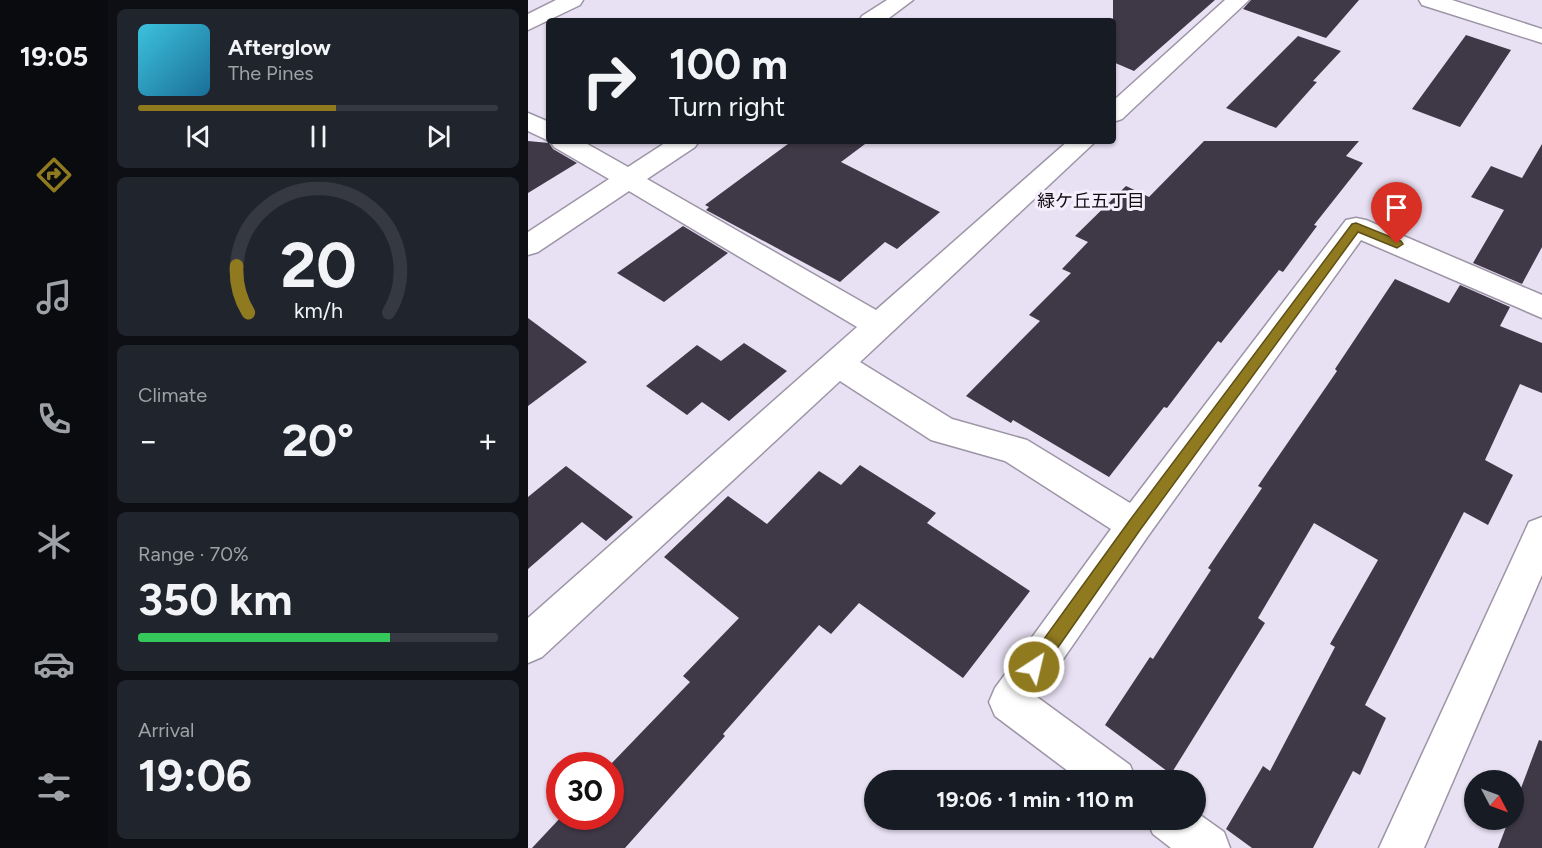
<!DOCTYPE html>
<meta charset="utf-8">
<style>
:root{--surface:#171b24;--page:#20242c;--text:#f1f3f6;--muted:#9ea1a6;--line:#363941;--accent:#907a20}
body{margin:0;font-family:Figtree,"Noto Sans JP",sans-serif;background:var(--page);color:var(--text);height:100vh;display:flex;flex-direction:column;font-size:22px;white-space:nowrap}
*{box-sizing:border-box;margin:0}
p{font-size:20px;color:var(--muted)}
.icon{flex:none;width:33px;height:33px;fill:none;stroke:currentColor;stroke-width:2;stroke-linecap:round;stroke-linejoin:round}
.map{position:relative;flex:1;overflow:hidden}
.panel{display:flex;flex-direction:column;gap:9px;padding:9px;background:#0d0f14;width:420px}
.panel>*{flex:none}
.banner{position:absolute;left:18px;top:18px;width:570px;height:126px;border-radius:6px;box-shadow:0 2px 4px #0004;background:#171b24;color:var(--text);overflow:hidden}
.needle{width:39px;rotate:131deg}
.buttons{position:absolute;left:936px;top:770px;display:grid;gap:12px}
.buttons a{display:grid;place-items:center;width:60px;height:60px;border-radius:50%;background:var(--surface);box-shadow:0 2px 4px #0004;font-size:30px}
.speed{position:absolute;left:18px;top:752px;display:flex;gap:12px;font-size:30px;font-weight:700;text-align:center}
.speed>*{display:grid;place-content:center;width:78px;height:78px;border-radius:50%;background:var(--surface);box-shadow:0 2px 4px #0004;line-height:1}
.speed .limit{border:9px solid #d22;background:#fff;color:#111}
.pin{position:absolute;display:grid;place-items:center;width:51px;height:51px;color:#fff;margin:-62px -26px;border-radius:50% 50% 50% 0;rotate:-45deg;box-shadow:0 0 6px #0007}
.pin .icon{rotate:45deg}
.me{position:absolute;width:66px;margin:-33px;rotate:35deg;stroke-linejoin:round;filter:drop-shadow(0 0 4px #0008)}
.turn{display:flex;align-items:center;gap:21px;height:126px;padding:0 24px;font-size:27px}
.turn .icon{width:78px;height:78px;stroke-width:2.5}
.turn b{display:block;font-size:42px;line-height:51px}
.big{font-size:45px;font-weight:700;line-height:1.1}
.panel .widget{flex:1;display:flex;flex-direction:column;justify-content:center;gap:9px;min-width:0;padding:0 21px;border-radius:9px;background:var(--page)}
.panel .dial{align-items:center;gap:0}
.dial svg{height:156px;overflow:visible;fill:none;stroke:var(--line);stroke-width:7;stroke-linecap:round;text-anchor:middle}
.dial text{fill:var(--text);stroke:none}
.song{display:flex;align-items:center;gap:18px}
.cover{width:72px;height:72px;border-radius:9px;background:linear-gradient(135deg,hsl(190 70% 55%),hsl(200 70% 35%))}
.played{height:6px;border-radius:3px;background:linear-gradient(90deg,var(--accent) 55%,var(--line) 55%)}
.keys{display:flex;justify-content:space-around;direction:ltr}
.heat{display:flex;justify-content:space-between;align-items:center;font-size:33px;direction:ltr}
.charge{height:9px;border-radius:4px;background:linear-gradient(90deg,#34c759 70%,var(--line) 0)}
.trip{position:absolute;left:336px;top:770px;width:342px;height:60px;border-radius:30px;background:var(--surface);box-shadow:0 2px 4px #0004;font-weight:700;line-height:60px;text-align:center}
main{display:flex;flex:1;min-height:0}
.menu{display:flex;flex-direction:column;width:108px;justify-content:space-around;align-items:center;background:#090b0e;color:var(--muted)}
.menu .icon{width:42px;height:42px}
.menu .selected{color:var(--accent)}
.menu b{font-size:27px;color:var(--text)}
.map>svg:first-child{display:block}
.building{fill:#3f3947}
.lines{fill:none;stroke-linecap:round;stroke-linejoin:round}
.minor-casing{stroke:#9d95a6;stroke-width:3}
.minor{fill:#fff;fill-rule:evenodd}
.route{fill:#907a20;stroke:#5e4f15;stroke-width:1.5}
.labels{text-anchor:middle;stroke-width:6;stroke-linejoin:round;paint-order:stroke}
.neighbourhood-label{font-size:18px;fill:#100d13;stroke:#f4eefd}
</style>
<main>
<nav class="menu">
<b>19:05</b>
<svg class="icon selected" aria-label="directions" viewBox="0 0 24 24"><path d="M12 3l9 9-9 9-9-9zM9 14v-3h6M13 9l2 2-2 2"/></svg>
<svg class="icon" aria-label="music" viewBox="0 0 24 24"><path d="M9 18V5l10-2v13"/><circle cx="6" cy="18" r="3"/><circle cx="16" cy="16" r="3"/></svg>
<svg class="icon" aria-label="phone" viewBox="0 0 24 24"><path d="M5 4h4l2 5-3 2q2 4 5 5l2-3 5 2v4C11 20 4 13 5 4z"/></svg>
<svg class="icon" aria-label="climate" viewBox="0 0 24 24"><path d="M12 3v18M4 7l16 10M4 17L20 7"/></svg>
<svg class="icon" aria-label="car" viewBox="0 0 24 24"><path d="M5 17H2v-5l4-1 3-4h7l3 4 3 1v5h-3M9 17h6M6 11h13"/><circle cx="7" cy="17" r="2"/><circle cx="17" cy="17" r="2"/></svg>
<svg class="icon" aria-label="filters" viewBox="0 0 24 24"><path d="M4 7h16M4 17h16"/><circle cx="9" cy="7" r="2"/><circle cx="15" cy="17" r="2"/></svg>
</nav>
<section class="panel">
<div class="widget">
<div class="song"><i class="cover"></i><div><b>Afterglow</b><p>The Pines</p></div></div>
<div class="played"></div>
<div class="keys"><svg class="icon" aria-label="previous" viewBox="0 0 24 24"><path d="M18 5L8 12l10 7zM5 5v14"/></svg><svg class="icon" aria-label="pause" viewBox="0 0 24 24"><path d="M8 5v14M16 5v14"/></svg><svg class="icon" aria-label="next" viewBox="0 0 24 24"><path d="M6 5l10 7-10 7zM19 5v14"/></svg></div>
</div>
<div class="widget dial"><svg viewBox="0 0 100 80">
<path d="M14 69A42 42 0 1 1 86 69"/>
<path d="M14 69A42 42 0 0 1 8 45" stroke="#907a20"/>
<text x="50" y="56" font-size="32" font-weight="700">20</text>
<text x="50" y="72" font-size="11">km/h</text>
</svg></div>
<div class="widget"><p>Climate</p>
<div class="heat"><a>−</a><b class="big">20°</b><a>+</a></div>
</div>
<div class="widget"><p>Range · 70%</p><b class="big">350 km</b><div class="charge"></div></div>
<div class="widget"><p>Arrival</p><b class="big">19:06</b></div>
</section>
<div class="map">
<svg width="1014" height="848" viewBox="0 0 1014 848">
<rect width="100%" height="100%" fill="#e8e0f3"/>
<path class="building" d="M585,0H687L606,71L585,62Z
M723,0H831L798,38L715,9Z
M938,35L983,50L932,127L884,109Z
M770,36L813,51L785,81L789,82L748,128L698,108Z
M0,141L21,143L25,149L49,163L0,193Z
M264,141H341L313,162L412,212L369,249L357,242L312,282L178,210L181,207L177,205Z
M676,141H831L818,156L835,163L786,225L789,226L755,272L751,270L693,343L690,341L639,408L636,407L581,477L485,420L483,423L438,396L512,321L501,315L543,273L534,269L560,242L547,236L598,186L621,197Z
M1014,144V247L994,284L945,263L976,210L943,197L963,166L994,178Z
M155,226L200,253L136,302L89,273Z
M867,279L921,303L932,285L982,307L972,326L1014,343V393L992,384L957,460L985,475L960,525L936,512L837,705L858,718L832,775L825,771L785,848H724L698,829L735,766L742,771L807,647L802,644L850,560L786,523L730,618L737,623L643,774L577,725L622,657L625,659L683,570L680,568L734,488L730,486L809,371L807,369Z
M0,318L59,362L0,406Z
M216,343L259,371L201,421L174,402L159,415L118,386L169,345L193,361Z
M332,465L408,513L399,523L502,591L435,678L331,603L303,634L291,625L195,734L197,736L97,848H4L34,816H82V765L162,682L155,676L211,618L136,557L200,496L239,524L291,471L313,485Z
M38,466L105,517L78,541L54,522L0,569V497Z
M1011,740L1014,741V848H970L981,819H986V807Z"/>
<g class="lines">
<defs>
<path id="minor" d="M28,0H55L52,5L0,30V14Z
M359,0H385L357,21H331L334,16Z
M697,0H721L594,119L585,122V101Z
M891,0H924L1014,29V43L894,5Z
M0,113L21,122V141L0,131Z
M22,141H54L100,167L140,141H171L167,147L119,179L348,310L540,141H568L332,362L424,419L499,440L602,503L818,220L828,218L838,220L1014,295V318L833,240L620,536L509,697L602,765L608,780H552L467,716L461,702L467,688L583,529L477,461L403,440L312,381L14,657L0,663V618L329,327L101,191L10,252L0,255V232L81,179L26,147Z
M1014,517V575L896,848H851L1001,522Z
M668,812L696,832L702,848H643L625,834L618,819H668Z"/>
</defs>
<use href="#minor" class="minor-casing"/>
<use href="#minor" class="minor"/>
</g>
<path class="route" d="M828,223L873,241L875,244L869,248L830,232L612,530L512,673L506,675L500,673L498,667L500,661L602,520L824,224Z"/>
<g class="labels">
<g class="neighbourhood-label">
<text x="563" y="207">緑ケ丘五丁目</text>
</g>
</g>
</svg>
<div class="buttons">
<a><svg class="needle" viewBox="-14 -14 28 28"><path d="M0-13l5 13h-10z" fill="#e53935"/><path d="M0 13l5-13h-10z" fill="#9ea1a6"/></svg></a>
</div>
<div class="speed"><div class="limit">30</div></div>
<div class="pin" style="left:869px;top:244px;background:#d93025"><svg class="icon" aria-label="arrive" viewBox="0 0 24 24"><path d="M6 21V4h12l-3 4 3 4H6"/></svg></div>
<svg class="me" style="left:506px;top:667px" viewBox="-20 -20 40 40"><circle r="17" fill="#907a20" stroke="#fff" stroke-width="3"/><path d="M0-11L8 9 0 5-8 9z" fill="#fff"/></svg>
<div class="trip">19:06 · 1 min · 110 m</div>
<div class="banner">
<div class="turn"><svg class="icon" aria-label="right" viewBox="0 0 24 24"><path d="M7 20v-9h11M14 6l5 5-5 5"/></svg><div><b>100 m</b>Turn right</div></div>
</div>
</div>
</main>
